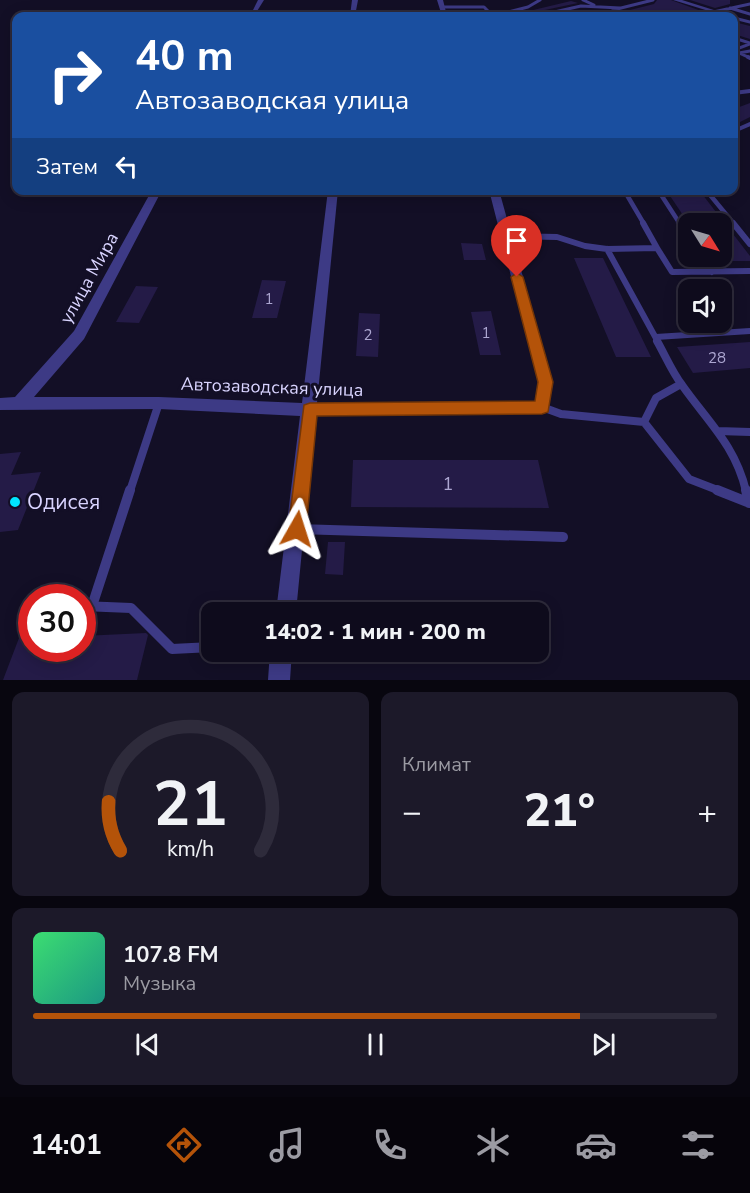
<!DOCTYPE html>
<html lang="ru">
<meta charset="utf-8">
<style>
:root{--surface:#0e0b1c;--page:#1c1929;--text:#f1f3f6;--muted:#9b9ba3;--line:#2e2b3b;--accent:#b45309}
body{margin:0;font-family:"Nunito Sans",sans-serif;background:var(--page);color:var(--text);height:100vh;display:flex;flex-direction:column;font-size:22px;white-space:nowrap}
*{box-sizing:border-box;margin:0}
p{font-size:20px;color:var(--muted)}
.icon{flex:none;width:33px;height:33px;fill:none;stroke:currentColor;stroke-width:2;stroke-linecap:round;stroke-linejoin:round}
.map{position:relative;height:680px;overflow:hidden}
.panel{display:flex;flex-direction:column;gap:12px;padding:12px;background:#08060f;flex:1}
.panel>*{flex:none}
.hud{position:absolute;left:12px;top:12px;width:726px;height:183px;border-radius:12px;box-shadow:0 3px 15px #0003,0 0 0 2px var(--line);background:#1a4fa0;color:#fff;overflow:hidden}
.needle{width:39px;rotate:127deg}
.controls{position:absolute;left:678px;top:213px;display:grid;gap:12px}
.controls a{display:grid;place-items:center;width:54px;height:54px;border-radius:12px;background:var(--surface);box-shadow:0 3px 15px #0003,0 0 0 2px var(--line);font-size:30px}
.speed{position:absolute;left:18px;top:584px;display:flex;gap:12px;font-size:30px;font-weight:700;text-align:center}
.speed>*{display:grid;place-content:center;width:78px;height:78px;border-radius:50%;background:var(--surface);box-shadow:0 3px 15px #0003,0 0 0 2px var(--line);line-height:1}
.speed .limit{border:9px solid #d22;background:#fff;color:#111}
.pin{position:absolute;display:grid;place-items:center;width:51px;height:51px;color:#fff;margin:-62px -26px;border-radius:50% 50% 50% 0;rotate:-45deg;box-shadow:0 0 6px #0007}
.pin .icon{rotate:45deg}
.me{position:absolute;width:66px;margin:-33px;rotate:6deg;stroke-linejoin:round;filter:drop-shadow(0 0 4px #0008)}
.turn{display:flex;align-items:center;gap:21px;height:126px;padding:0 24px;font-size:27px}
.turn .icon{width:78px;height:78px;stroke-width:2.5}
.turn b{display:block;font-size:42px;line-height:51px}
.then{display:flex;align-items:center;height:57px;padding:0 24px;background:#0003;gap:12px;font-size:22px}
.big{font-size:45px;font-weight:800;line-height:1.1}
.panel .card{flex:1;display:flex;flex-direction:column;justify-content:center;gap:9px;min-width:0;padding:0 21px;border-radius:12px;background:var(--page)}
.panel .dial{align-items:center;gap:0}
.dial svg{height:156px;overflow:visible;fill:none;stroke:var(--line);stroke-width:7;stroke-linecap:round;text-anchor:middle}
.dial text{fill:var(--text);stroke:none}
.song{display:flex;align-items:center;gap:18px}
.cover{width:72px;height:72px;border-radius:9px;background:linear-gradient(135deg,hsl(140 70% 55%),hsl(170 70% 35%))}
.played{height:6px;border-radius:3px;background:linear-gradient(90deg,var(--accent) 80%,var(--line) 80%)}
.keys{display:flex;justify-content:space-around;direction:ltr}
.heat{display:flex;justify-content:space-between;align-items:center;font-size:33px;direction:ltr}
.panel .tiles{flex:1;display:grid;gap:12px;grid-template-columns:1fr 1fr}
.card:last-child{grid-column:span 2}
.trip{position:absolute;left:201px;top:602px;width:348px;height:60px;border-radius:12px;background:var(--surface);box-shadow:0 3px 15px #0003,0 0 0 2px var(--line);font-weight:800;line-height:60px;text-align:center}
.menu{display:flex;height:96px;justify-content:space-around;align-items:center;background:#06040b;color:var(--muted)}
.menu .icon{width:42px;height:42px}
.menu .current{color:var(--accent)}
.menu b{font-size:27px;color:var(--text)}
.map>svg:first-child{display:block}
.building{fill:#241b47}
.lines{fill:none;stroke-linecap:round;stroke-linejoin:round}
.service-far5{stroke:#3d3a85;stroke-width:3}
.service-far4{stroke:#3d3a85;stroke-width:4}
.service-far3{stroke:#3d3a85;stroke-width:4.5}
.service-far2{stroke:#3d3a85;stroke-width:6}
.service-far1{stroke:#3d3a85;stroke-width:8}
.service{stroke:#3d3a85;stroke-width:10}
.minor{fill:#3d3a85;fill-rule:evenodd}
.route{fill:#b45309;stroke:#753606;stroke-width:1.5}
.poi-dot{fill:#00e5ff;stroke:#130f26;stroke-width:2}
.labels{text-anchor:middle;stroke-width:6;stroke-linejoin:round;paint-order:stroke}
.number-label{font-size:15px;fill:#aca6d1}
.street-label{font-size:18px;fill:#d9d4ff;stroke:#130f26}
.near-number-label{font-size:18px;fill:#aca6d1}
.near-poi-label{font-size:21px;fill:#d9d4ff;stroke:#130f26;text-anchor:start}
</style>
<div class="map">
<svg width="750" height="680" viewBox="0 0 750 680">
<rect width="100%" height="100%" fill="#130f26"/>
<path class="building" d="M657,0H671L701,11L684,16H627L626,11L654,4Z
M690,0H730V4L715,8Z
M571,1L578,3L540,11L538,16H525V12Z
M581,10L609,11L612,14L611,16H551Z
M734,22L750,26V39L734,34Z
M750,103V117L734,125V109Z
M666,190H699L750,256V261H722V224H689Z
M461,243L482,244L486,260H464Z
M574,258H603L651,357H616Z
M262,280L286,281L277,318H252Z
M136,286L158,287L139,323L116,322Z
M491,311L501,355H480L471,312Z
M359,313L380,314L378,357L356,356Z
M750,342V368L693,373L677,347Z
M21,452L11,475L41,472L18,530L0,532V454Z
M353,460H538L549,508L351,507Z
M328,542H345L343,575L325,574Z
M146,633L148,635L137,680H3L19,638H32V648H82V636Z"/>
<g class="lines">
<path class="service-far5" d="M583,0L594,5
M442,7H484L493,16
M730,8L750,14
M712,12L730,16
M541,15L581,6L620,8
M493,16L528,7L540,0
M615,16L624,14L613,10L653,0
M695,16L750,4
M734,18L750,22
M734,38L750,43
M734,50L750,44
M750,51L739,53L750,58"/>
<path class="service-far4" d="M748,57L750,58
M734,93L750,91
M734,131L750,124"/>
<path class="service-far3" d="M734,131L736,130
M624,190L644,224
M658,190L680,224
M706,190L734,224
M495,194L545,193L549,190"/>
<path class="service-far2" d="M643,223L657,248
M679,223L688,237
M733,223L750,244
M506,236L557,237L585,246L607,249L657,248L672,272L750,271
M607,249L658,342
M702,256L712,272
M656,337L750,331"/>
<path class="service-far1" d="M657,341C665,355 672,372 682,385C708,422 735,445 746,491
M542,407L561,414L644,422L689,479L720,491
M644,422L656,398L681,384
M718,431L750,432
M130,491L159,403"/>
<path class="service" d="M717,490L750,503
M746,490L749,503
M297,529L563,537
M82,606L131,608L172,649L212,647
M92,606L130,490"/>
<path class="minor" d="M258,0H264L254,16H250Z
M352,0H358L355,16H350Z
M437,0H443L447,16H442Z
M673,0H682L717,11L712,12Z
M152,190H162L84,339L34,397H159L302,403L328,190H338L317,403L535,401L538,382L489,190H499L552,382L547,412L542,413L315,416L296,612H276L300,416L159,409L0,410V398L15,397L74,331Z
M270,651H292L290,680H268Z"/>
</g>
<path class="route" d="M517,273L523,277L553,382L548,412L542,414L317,416L306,529L303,536L297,539L290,536L288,529L304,405L310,403L535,401L538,382L511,277Z"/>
<circle class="poi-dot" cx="15" cy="502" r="6"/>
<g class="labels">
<g class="number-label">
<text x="269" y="304">1</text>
<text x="486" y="338">1</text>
<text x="368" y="340">2</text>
<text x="717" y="363">28</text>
</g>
<g class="street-label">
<text transform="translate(89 278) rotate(-61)" y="6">улица Мира</text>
<text transform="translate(272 387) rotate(2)" y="6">Автозаводская улица</text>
</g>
<g class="near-number-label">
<text x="448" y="490">1</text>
</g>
<g class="near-poi-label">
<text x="27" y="509">Одисея</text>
</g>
</g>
</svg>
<div class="controls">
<a><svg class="needle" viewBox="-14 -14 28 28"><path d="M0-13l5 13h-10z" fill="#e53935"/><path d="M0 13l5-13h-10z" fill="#9b9ba3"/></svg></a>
<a><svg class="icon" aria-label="sound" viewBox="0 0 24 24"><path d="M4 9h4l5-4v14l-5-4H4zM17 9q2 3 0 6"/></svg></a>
</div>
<div class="speed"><div class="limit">30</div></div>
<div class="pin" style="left:517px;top:277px;background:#d93025"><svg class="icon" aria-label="arrive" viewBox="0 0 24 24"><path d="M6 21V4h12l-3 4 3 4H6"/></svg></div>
<svg class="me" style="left:297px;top:529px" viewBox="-20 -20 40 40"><path d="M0-17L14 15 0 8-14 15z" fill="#b45309" stroke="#fff" stroke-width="4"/></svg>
<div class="trip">14:02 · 1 мин · 200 m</div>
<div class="hud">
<div class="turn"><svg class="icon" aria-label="right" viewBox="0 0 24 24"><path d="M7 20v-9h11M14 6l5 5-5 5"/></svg><div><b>40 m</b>Автозаводская улица</div></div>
<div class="then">Затем<svg class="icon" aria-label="left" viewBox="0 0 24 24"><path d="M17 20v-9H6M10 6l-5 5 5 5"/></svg></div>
</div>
</div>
<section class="panel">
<div class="tiles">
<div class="card dial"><svg viewBox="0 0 100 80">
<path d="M14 69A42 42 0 1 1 86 69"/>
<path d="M14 69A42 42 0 0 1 8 44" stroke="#b45309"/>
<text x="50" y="56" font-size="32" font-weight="700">21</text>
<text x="50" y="72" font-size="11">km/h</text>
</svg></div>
<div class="card"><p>Климат</p>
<div class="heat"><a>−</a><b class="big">21°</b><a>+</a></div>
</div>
<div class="card">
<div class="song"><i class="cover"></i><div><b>107.8 FM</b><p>Музыка</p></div></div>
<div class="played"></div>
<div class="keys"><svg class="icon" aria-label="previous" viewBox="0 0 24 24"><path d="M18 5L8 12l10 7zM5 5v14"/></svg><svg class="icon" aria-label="pause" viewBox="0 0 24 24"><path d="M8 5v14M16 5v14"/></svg><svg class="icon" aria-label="next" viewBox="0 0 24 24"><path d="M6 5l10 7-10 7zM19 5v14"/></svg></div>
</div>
</div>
</section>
<nav class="menu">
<b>14:01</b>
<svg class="icon current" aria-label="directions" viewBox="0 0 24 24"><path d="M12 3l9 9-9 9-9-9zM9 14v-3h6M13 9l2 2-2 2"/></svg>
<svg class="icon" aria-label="music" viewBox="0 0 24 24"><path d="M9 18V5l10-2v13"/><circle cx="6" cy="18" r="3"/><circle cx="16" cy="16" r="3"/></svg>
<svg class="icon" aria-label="phone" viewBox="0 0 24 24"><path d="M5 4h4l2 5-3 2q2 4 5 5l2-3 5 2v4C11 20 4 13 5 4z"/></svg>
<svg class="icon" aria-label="climate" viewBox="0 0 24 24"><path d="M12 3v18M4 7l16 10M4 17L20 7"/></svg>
<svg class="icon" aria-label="car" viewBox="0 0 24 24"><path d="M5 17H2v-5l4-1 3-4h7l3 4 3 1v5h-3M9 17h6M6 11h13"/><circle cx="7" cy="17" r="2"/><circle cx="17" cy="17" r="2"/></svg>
<svg class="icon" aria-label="filters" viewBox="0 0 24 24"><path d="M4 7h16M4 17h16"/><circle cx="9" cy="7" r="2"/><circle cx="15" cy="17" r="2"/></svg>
</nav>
